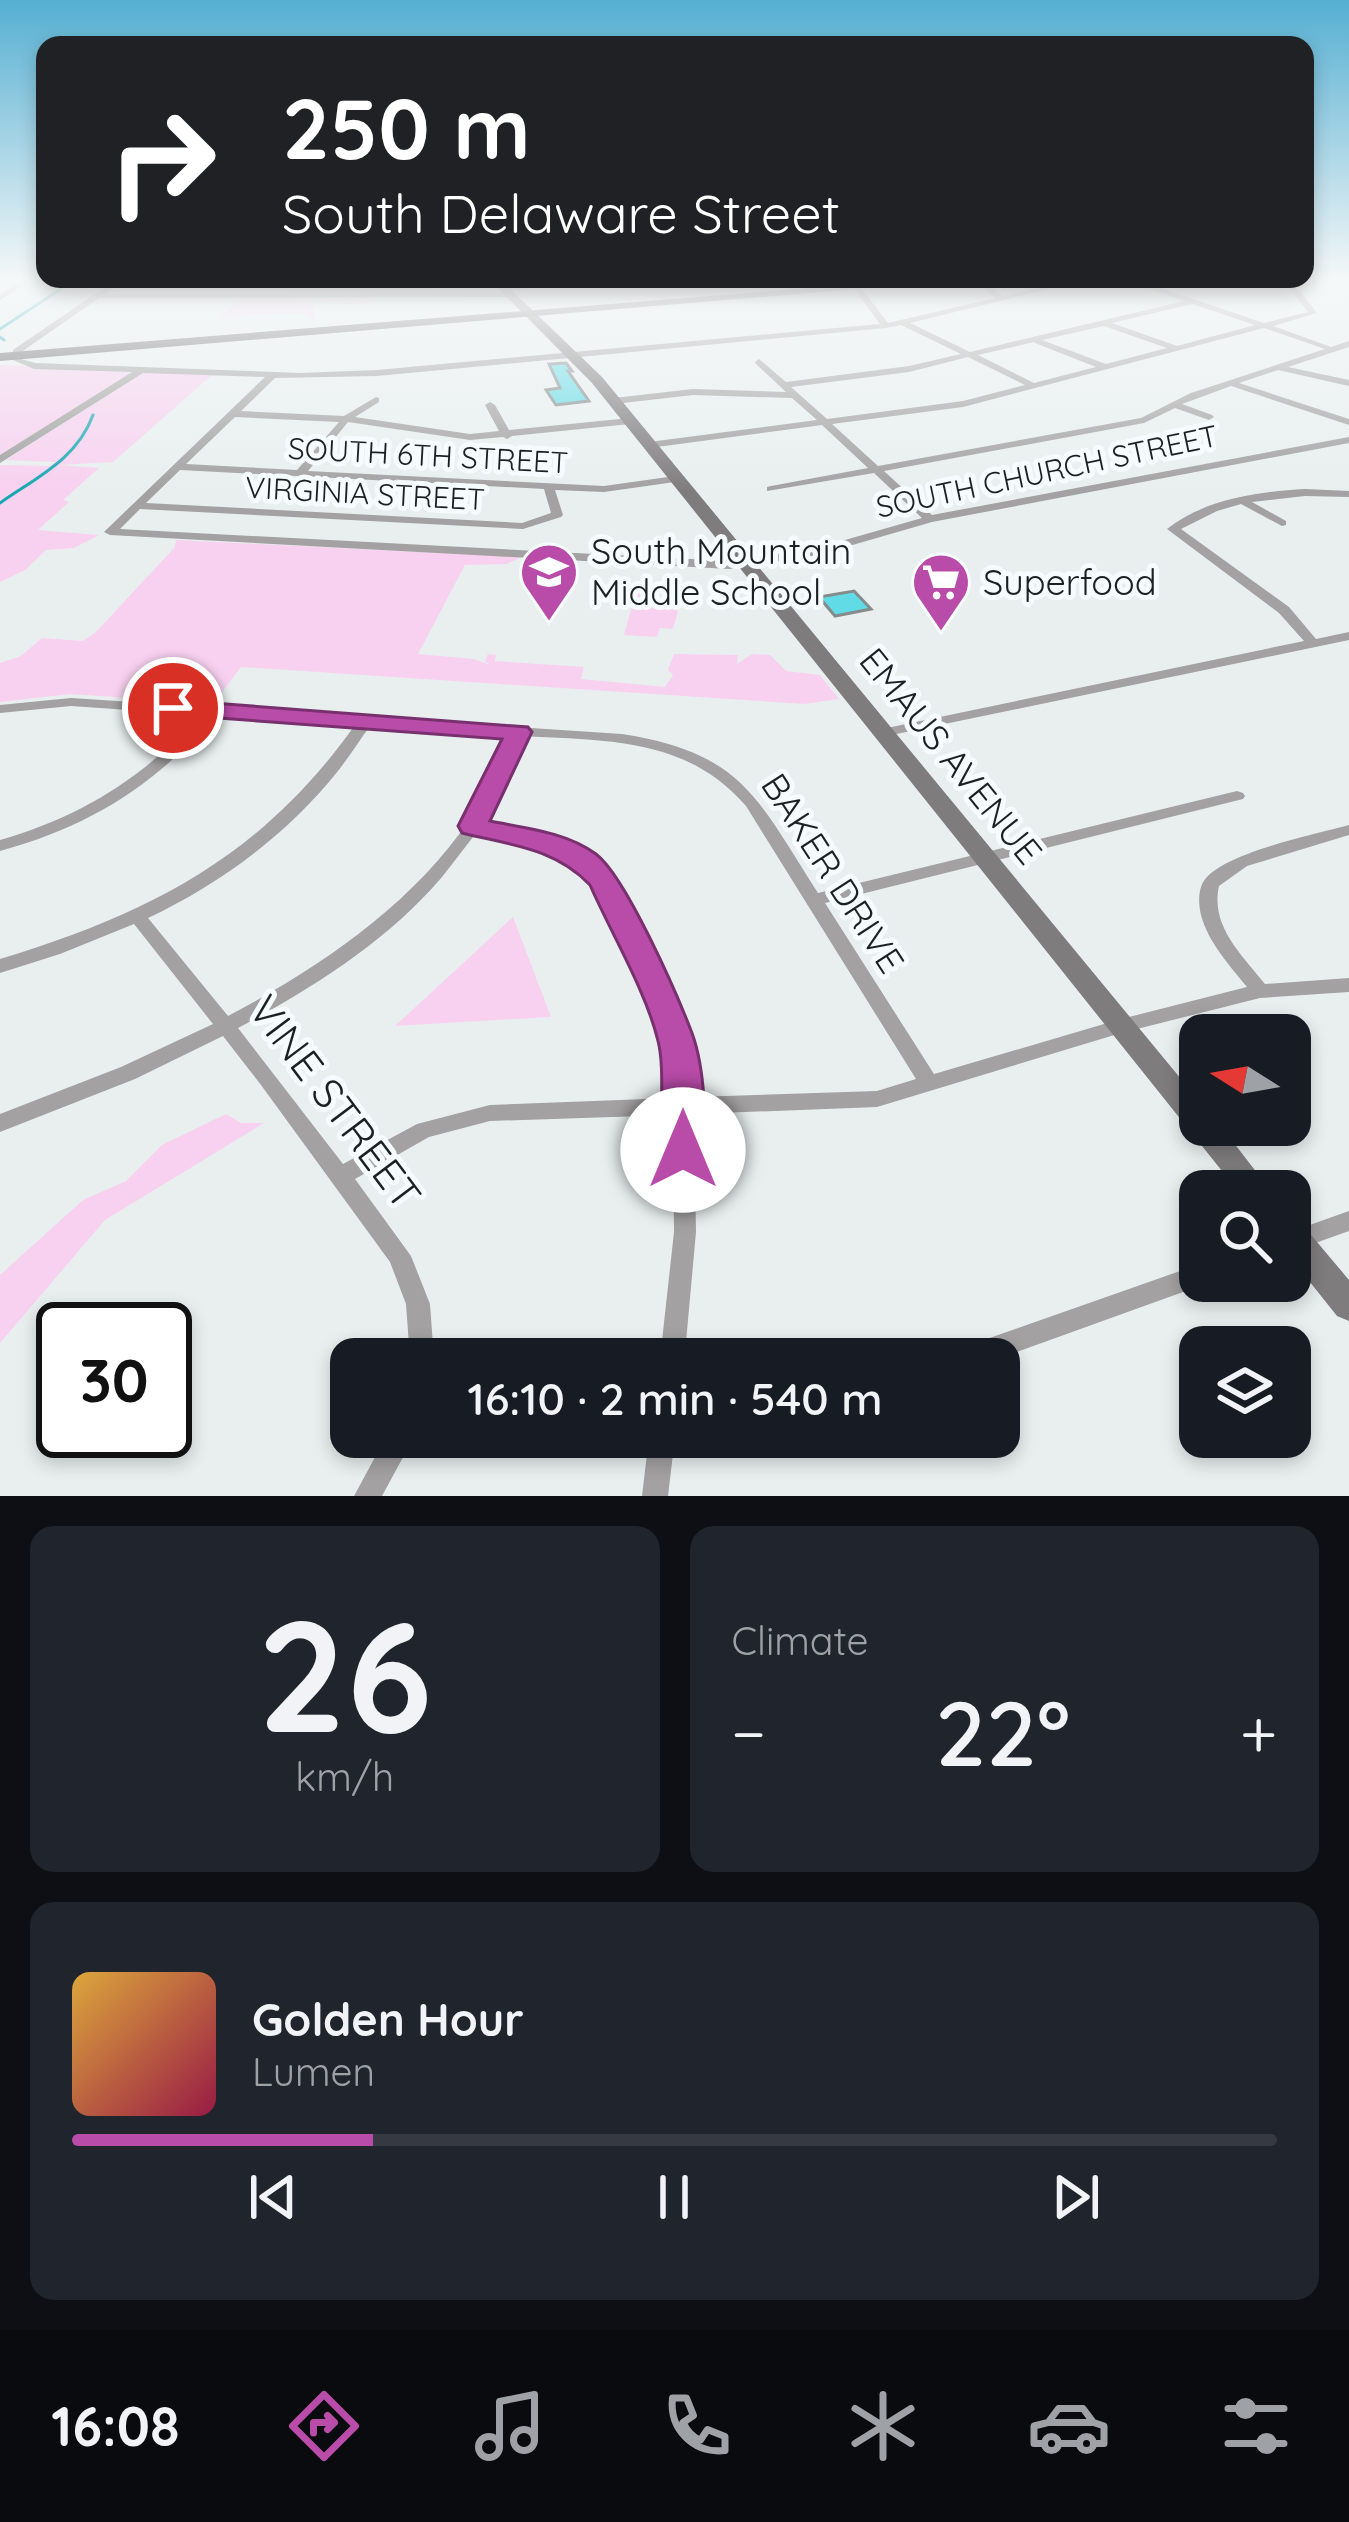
<!DOCTYPE html>
<meta charset="utf-8">
<style>
:root{--surface:#171b24;--page:#20242c;--text:#f1f3f6;--muted:#9ea1a6;--line:#363941;--accent:#b94ba9}
body{margin:0;font-family:Quicksand,sans-serif;background:var(--page);color:var(--text);height:100vh;display:flex;flex-direction:column;font-size:45px;white-space:nowrap}
*{box-sizing:border-box;margin:0}
p{font-size:39px;color:var(--muted)}
.icon{flex:none;width:66px;height:66px;fill:none;stroke:currentColor;stroke-width:2;stroke-linecap:round;stroke-linejoin:round}
.map{position:relative;height:1496px;overflow:hidden}
.panel{display:flex;flex-direction:column;gap:30px;padding:30px;background:#0d0f14;flex:1}
.panel>*{flex:none}
.top-card{position:absolute;left:36px;top:36px;width:1278px;height:252px;border-radius:24px;box-shadow:0 6px 18px #0003;background:#202124;color:#fff;overflow:hidden}
.needle{width:78px;rotate:281deg}
.buttons{position:absolute;left:1179px;top:1014px;display:grid;gap:24px}
.buttons a{display:grid;place-items:center;width:132px;height:132px;border-radius:24px;background:var(--surface);box-shadow:0 6px 18px #0003;font-size:60px}
.speed{position:absolute;left:36px;top:1302px;display:flex;gap:24px;font-size:60px;font-weight:700;text-align:center}
.speed>*{display:grid;place-content:center;width:156px;height:156px;border-radius:50%;background:var(--surface);box-shadow:0 6px 18px #0003;line-height:1}
.speed .limit{border:6px solid #111;border-radius:18px;background:#fff;color:#111}
.pin{position:absolute;display:grid;place-items:center;width:102px;height:102px;color:#fff;margin:-51px;border:6px solid #fff;border-radius:50%;box-shadow:0 3px 12px #0007}
.me{position:absolute;width:132px;margin:-66px;rotate:0deg;stroke-linejoin:round;filter:drop-shadow(0 0 9px #0008)}
.turn{display:flex;align-items:center;gap:42px;height:252px;padding:0 48px;font-size:54px}
.turn .icon{width:156px;height:156px;stroke-width:2.5}
.turn b{display:block;font-size:84px;line-height:102px}
.big{font-size:90px;font-weight:600;line-height:1.1}
.panel .widget{flex:1;display:flex;flex-direction:column;justify-content:center;gap:18px;min-width:0;padding:0 42px;border-radius:24px;background:var(--page)}
.panel .dial{align-items:center;gap:0}
.dial b{font-size:156px;line-height:1}
.song{display:flex;align-items:center;gap:36px}
.cover{width:144px;height:144px;border-radius:18px;background:linear-gradient(135deg,hsl(40 70% 55%),hsl(340 70% 35%))}
.played{height:12px;border-radius:6px;background:linear-gradient(90deg,var(--accent) 25%,var(--line) 25%)}
.keys{display:flex;justify-content:space-around;direction:ltr}
.heat{display:flex;justify-content:space-between;align-items:center;font-size:66px;direction:ltr}
.panel .tiles{flex:1;display:grid;gap:30px;grid-template-columns:1fr 1fr}
.widget:last-child{grid-column:span 2}
.trip{position:absolute;left:330px;top:1338px;width:690px;height:120px;border-radius:24px;background:var(--surface);box-shadow:0 6px 18px #0003;font-weight:600;line-height:120px;text-align:center}
.menu{display:flex;height:192px;justify-content:space-around;align-items:center;background:#090b0e;color:var(--muted)}
.menu .icon{width:84px;height:84px}
.menu .selected{color:var(--accent)}
.menu b{font-size:54px;color:var(--text)}
.map>svg:first-child{display:block}
.green{fill:#f8d1f0}
.lines{fill:none;stroke-linecap:round;stroke-linejoin:round}
.stream{stroke:#18a7b2;stroke-width:3}
.building{fill:#61dce7;stroke:#868b8c;stroke-width:3}
.street{fill:#a3a1a2;fill-rule:evenodd}
.secondary{fill:#7f7c7e;fill-rule:evenodd}
.primary{fill:#656265;fill-rule:evenodd}
.route{fill:#b94ba9;stroke:#78316e;stroke-width:3}
.labels{text-anchor:middle;stroke-width:10;stroke-linejoin:round;paint-order:stroke}
.far-street-label{font-size:30px;fill:#1d2020;stroke:#f6fcfd}
.poi-label{font-size:36px;fill:#1d2020;stroke:#f6fcfd;text-anchor:start}
.street-label{font-size:36px;fill:#1d2020;stroke:#f6fcfd}
.near-street-label{font-size:42px;fill:#1d2020;stroke:#f6fcfd}
</style>
<div class="map">
<svg width="1349" height="1496" viewBox="0 0 1349 1496">
<rect width="100%" height="100%" fill="#e9efef"/>
<path class="green" d="M243,298L366,297L371,299L367,304H347L356,300L317,303L312,306L316,321L301,313L219,316Z
M0,365L126,371L130,373L0,455Z
M144,372L213,374L113,462L58,465L99,468L63,500L69,502L38,530L99,535L74,548L46,550L25,570L0,582V465L50,466L54,462L6,460Z
M176,540L521,557L507,564L465,565L418,654L474,659L490,665L485,661L488,654L496,655L495,661L584,667L581,679L665,687L673,675L668,670L674,654L738,655L737,664L752,654L770,655L786,671L820,675L839,699L804,704L241,667L213,704L70,694L0,702V663L21,656L42,638L83,641L96,632L175,547Z
M637,588L674,604L678,611L673,629L660,628L657,637L624,635Z
M513,917L551,1017L395,1026Z
M226,1114L241,1123H264L105,1220L0,1343V1275L83,1200L126,1181L162,1145Z"/>
<g class="lines">
<path class="stream" d="M0,329L73,281
M0,337L4,340
M0,503C37,477 77,459 93,415"/>
</g>
<path class="building" d="M566,363L572,371H568L589,401L556,405L546,390L560,388L549,364Z
M854,591L871,609L835,616L819,597Z"/>
<g class="lines">
<path class="street" d="M21,281H31L0,300V295Z
M114,281H123L106,294L510,293L514,295L510,297L99,298L20,353L21,359L35,363L301,373L377,370L880,324L848,281H856L888,323L995,298L974,281H983L1003,296L1066,281H1081L910,323L970,352L1184,301L1128,281H1140L1264,323L1308,312L1284,281H1292L1317,313L1273,326L1331,347L1349,341V347L1288,367L1349,380V386L1278,370L1239,383L1349,419V425L1231,386L1182,404L1212,415L1214,417L1209,420L1175,408L1144,423L884,471L932,515L1349,437V443L932,522L818,555L729,569L110,535L104,532L106,530L265,377L143,373L0,463V455L132,372L34,369L13,360V350ZM1192,304L1255,325L1177,346L1112,323ZM901,325L961,354L909,366L786,382L759,359L755,362L756,364L786,392L693,389L614,398L609,401L614,404L693,395L792,398L817,420L649,442L644,445L649,448L822,425L868,468L771,486L767,487V491L874,473L922,518L817,548L729,561L120,529L140,509L523,529L561,517L563,515L555,490L604,492L675,482L680,479L675,476L604,486L308,471L348,422L470,440L503,437L507,439L512,436L630,424L635,421L630,418L509,430L495,405L490,402L485,405L499,431L470,434L355,417L379,402V398L376,397L344,416L241,411L275,378L377,376L886,328ZM1104,326L1167,348L1106,364L1042,340ZM1264,328L1325,349L1191,393L1141,418L878,466L832,424L963,407ZM1034,342L1035,343L1096,367L1034,383L978,355ZM968,357L1025,385L963,401L827,419L791,387L909,372ZM235,417L339,422L297,470L186,464ZM180,470L544,489L551,513L522,523L146,503Z
M562,281H592L505,291L501,289Z
M1305,489L1349,491V497L1305,496L1252,502L1286,521V525L1282,526L1241,504L1217,511L1181,529L1289,607L1316,639L1349,632V640L882,737L875,733L882,729L1304,641L1279,613L1167,529C1205,499 1257,492 1305,489Z
M71,698L622,734C743,753 757,798 818,893L1237,791L1243,793L1245,796L1243,799L825,903L934,1074L1121,1019L1247,987C1230,966 1208,942 1201,915C1198,903 1198,887 1206,878C1231,851 1313,835 1349,825V835L1247,866L1219,886C1210,926 1242,955 1265,984L1349,978V992L1260,998L1121,1033L877,1107L694,1114L696,1232L686,1342L734,1347L743,1351L746,1359H660L674,1232L673,1115L490,1121L429,1137L355,1179L411,1256L430,1304L434,1359H410L406,1304L390,1262L261,1085L223,1036L135,1079L0,1132V1114L121,1067L213,1024L134,924L60,954L0,973V959C151,913 262,856 355,725L216,716C153,786 91,826 0,851V840C83,816 142,778 201,715L71,706L0,713V705ZM370,726L509,735C498,763 487,793 470,819C412,905 319,968 228,1016L148,918C220,884 288,834 338,771C349,757 359,741 370,726ZM524,736C607,741 686,737 746,806L916,1079L877,1091L694,1097L693,1080L685,1036L620,895L601,866L560,840L483,823L501,790ZM477,832C528,844 572,848 603,895C631,959 673,1027 673,1098L490,1105L417,1124L343,1164L238,1028C311,989 388,941 442,877C454,862 465,847 477,832Z
M1349,1211V1231L1290,1252V1232Z
M1200,1264V1281L1208,1283L997,1359H952L955,1351L964,1347Z
M386,1437H414L382,1496H354Z
M649,1437H675L668,1496H642Z"/>
<path class="secondary" d="M491,281H502L602,377L1200,1102V1125H1220L1271,1191H1238L592,383Z
M1290,1219L1301,1223L1349,1280V1321L1337,1316L1290,1257Z"/>
<path class="primary" d="M897,281H952L0,361V353Z"/>
</g>
<linearGradient id="sky" x2="0" y2="1"><stop stop-color="#55afd2"/><stop offset="0.57" stop-color="#f5f8f8"/><stop offset="1" stop-color="#f5f8f8" stop-opacity="0"/></linearGradient>
<rect width="1349" height="491" fill="url(#sky)"/>
<path class="route" d="M173,700L528,727L532,732L490,821C525,828 566,832 596,854C626,877 677,994 692,1033C703,1063 711,1133 697,1161L683,1166L669,1161C655,1132 667,1077 658,1041C646,991 611,933 590,885C555,848 510,845 462,833L458,826L502,739L164,714L160,708L164,703Z"/>
<defs>
<symbol id="school-pin" viewBox="-11 -11 22 30"><path d="M0 17L-7.5 6A9.5 9.5 0 1 1 7.5 6Z" fill="#b94ba9" stroke="#f6fcfd"/><path d="M0-5L7-2L0 1L-7-2ZM-4 1L0 2.5L4 1V4Q0 6-4 4Z" fill="#fff"/></symbol>
<symbol id="supermarket-pin" viewBox="-11 -11 22 30"><path d="M0 17L-7.5 6A9.5 9.5 0 1 1 7.5 6Z" fill="#b94ba9" stroke="#f6fcfd"/><path d="M-6-5.5h2.5l.6 2H6L4.5 2H-2.5L-4.4-4H-6ZM-1.5 3.2a1.3 1.3 0 1 0 .1 0ZM3 3.2a1.3 1.3 0 1 0 .1 0Z" fill="#fff"/></symbol>
</defs>
<g fill-rule="evenodd">
<use href="#school-pin" x="516" y="539" width="66" height="90"/>
<use href="#supermarket-pin" x="908" y="549" width="66" height="90"/>
</g>
<g class="labels">
<g class="far-street-label">
<text transform="translate(428 456) rotate(3)" y="10">SOUTH 6TH STREET</text>
<text transform="translate(1047 472) rotate(-12)" y="10">SOUTH CHURCH STREET</text>
<text transform="translate(365 494) rotate(3)" y="10">VIRGINIA STREET</text>
</g>
<g class="poi-label">
<text x="591" y="564">South Mountain<tspan x="591" dy="41">Middle School</tspan></text>
<text x="983" y="595">Superfood</text>
</g>
<g class="street-label">
<text transform="translate(951 756) rotate(51)" y="13">EMAUS AVENUE</text>
<text transform="translate(833 873) rotate(57)" y="13">BAKER DRIVE</text>
</g>
<g class="near-street-label">
<text transform="translate(335 1102) rotate(53)" y="15">VINE STREET</text>
</g>
</g>
</svg>
<div class="buttons">
<a><svg class="needle" viewBox="-14 -14 28 28"><path d="M0-13l5 13h-10z" fill="#e53935"/><path d="M0 13l5-13h-10z" fill="#9ea1a6"/></svg></a>
<a><svg class="icon" aria-label="search" viewBox="0 0 24 24"><circle cx="10" cy="10" r="6"/><path d="M15 15l6 6"/></svg></a>
<a><svg class="icon" aria-label="layers" viewBox="0 0 24 24"><path d="M12 4l9 5-9 5-9-5zM3 14l9 5 9-5"/></svg></a>
</div>
<div class="speed"><div class="limit">30</div></div>
<div class="pin" style="left:173px;top:708px;background:#d93025"><svg class="icon" aria-label="arrive" viewBox="0 0 24 24"><path d="M6 21V4h12l-3 4 3 4H6"/></svg></div>
<svg class="me" style="left:683px;top:1150px" viewBox="-20 -20 40 40"><circle r="19" fill="#fff"/><path d="M0-13L10 11 0 6-10 11z" fill="#b94ba9"/></svg>
<div class="trip">16:10 · 2 min · 540 m</div>
<div class="top-card">
<div class="turn"><svg class="icon" aria-label="right" viewBox="0 0 24 24"><path d="M7 20v-9h11M14 6l5 5-5 5"/></svg><div><b>250 m</b>South Delaware Street</div></div>
</div>
</div>
<section class="panel">
<div class="tiles">
<div class="widget dial"><b>26</b><p>km/h</p></div>
<div class="widget"><p>Climate</p>
<div class="heat"><a>−</a><b class="big">22°</b><a>+</a></div>
</div>
<div class="widget">
<div class="song"><i class="cover"></i><div><b>Golden Hour</b><p>Lumen</p></div></div>
<div class="played"></div>
<div class="keys"><svg class="icon" aria-label="previous" viewBox="0 0 24 24"><path d="M18 5L8 12l10 7zM5 5v14"/></svg><svg class="icon" aria-label="pause" viewBox="0 0 24 24"><path d="M8 5v14M16 5v14"/></svg><svg class="icon" aria-label="next" viewBox="0 0 24 24"><path d="M6 5l10 7-10 7zM19 5v14"/></svg></div>
</div>
</div>
</section>
<nav class="menu">
<b>16:08</b>
<svg class="icon selected" aria-label="directions" viewBox="0 0 24 24"><path d="M12 3l9 9-9 9-9-9zM9 14v-3h6M13 9l2 2-2 2"/></svg>
<svg class="icon" aria-label="music" viewBox="0 0 24 24"><path d="M9 18V5l10-2v13"/><circle cx="6" cy="18" r="3"/><circle cx="16" cy="16" r="3"/></svg>
<svg class="icon" aria-label="phone" viewBox="0 0 24 24"><path d="M5 4h4l2 5-3 2q2 4 5 5l2-3 5 2v4C11 20 4 13 5 4z"/></svg>
<svg class="icon" aria-label="climate" viewBox="0 0 24 24"><path d="M12 3v18M4 7l16 10M4 17L20 7"/></svg>
<svg class="icon" aria-label="car" viewBox="0 0 24 24"><path d="M5 17H2v-5l4-1 3-4h7l3 4 3 1v5h-3M9 17h6M6 11h13"/><circle cx="7" cy="17" r="2"/><circle cx="17" cy="17" r="2"/></svg>
<svg class="icon" aria-label="filters" viewBox="0 0 24 24"><path d="M4 7h16M4 17h16"/><circle cx="9" cy="7" r="2"/><circle cx="15" cy="17" r="2"/></svg>
</nav>
